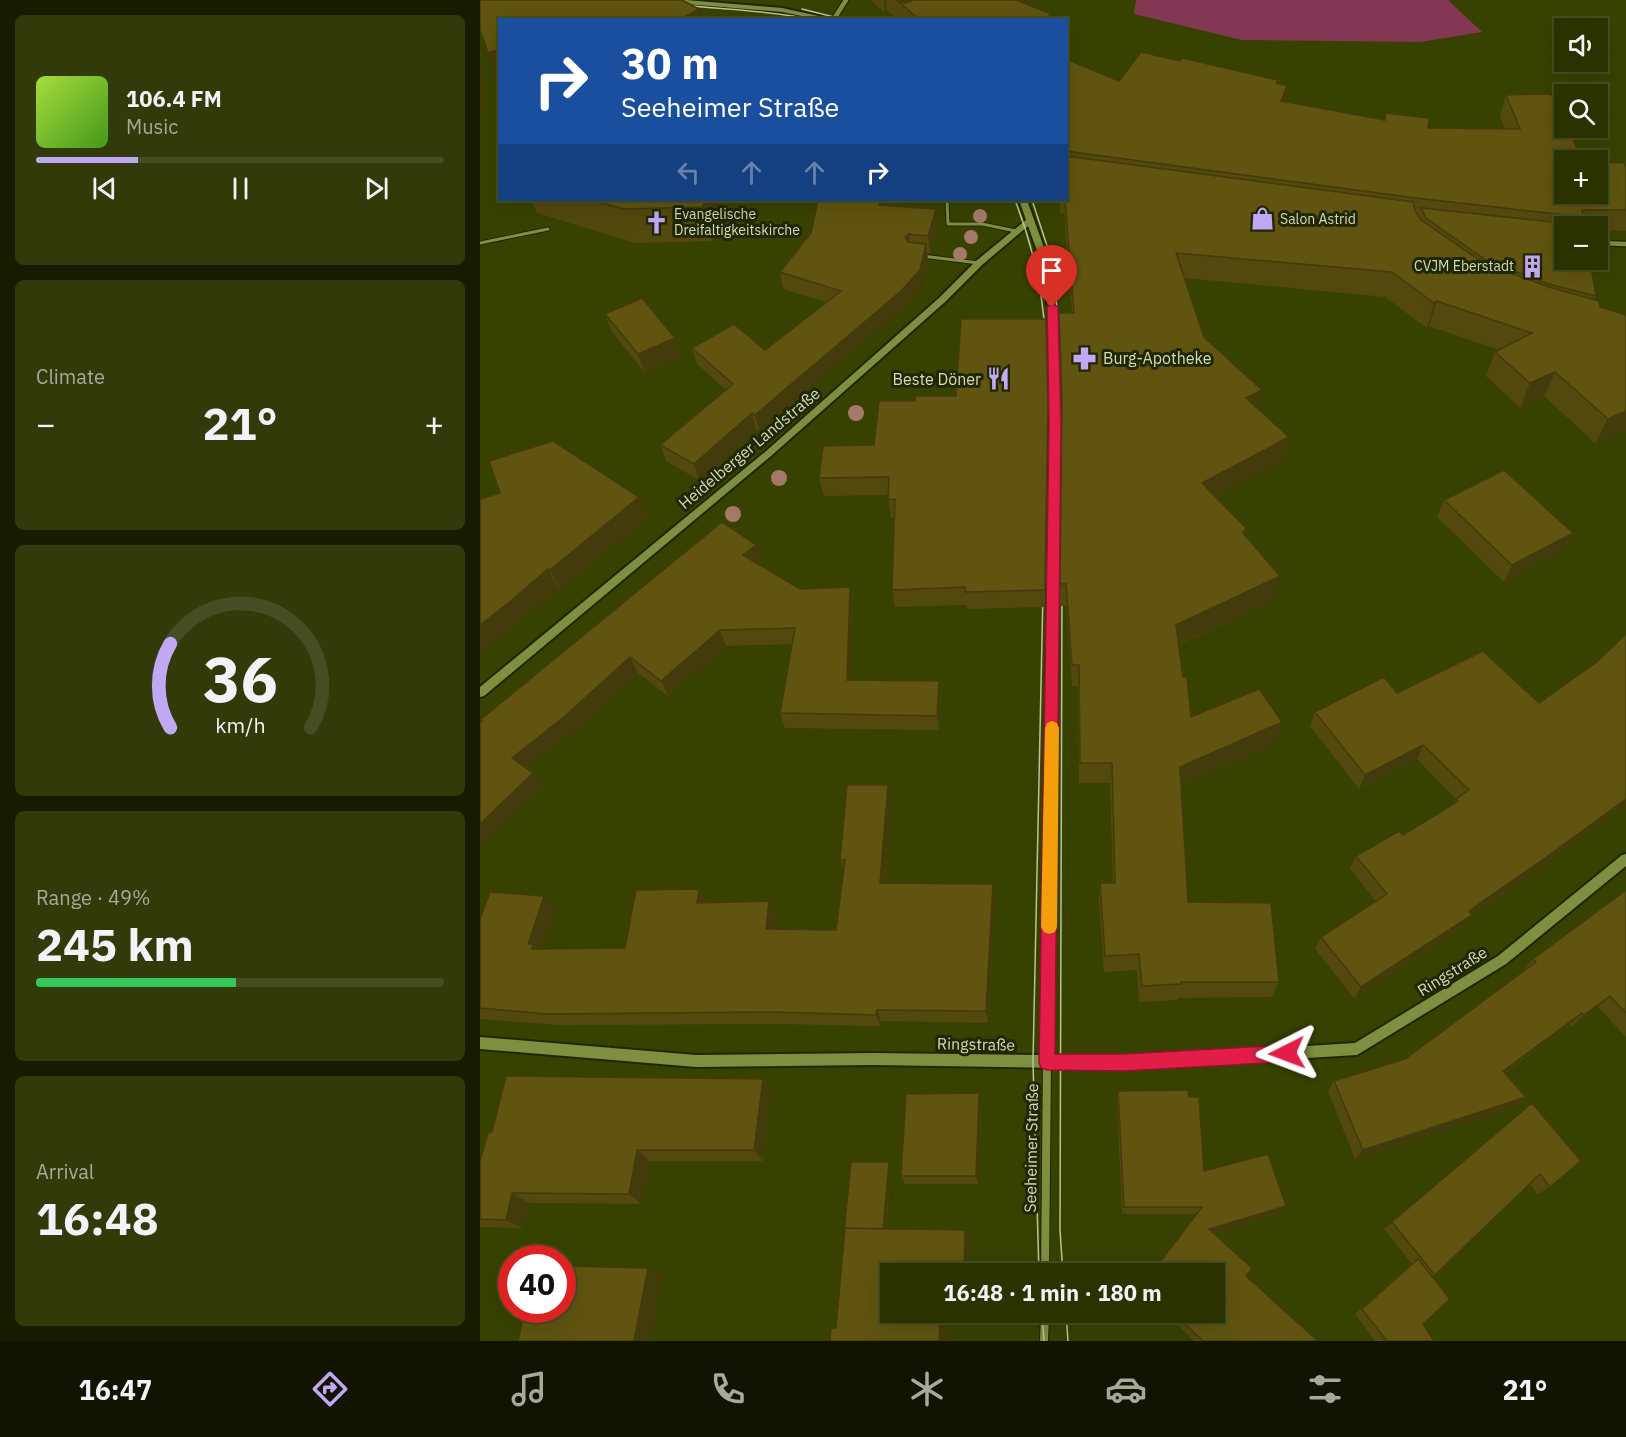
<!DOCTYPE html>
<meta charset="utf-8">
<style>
:root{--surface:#2a3200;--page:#323a0a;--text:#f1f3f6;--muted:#a5aa99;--line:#464d22;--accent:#c1a8f3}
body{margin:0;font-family:"IBM Plex Sans",sans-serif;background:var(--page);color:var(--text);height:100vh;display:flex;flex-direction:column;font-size:22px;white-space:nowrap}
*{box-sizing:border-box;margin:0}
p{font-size:20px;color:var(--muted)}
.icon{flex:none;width:33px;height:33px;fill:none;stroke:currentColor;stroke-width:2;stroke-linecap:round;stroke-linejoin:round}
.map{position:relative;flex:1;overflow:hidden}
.side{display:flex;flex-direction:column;gap:15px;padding:15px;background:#171c00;width:480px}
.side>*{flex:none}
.top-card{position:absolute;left:18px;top:18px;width:570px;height:183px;border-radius:0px;box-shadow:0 6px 24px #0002,0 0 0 2px var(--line);background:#1a4fa0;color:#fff;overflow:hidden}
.tools{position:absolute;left:1074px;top:18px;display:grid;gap:12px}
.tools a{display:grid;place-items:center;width:54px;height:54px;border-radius:0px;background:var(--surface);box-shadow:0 6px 24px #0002,0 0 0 2px var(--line);font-size:30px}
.speed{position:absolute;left:18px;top:1245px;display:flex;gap:12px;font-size:30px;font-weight:700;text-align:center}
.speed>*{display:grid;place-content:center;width:78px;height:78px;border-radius:50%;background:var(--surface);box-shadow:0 6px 24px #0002,0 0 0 2px var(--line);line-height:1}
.speed .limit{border:9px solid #d22;background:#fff;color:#111}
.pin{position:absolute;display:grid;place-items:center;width:51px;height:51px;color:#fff;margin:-62px -26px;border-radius:50% 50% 50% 0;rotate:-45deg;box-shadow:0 0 6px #0007}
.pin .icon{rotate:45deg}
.me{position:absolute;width:66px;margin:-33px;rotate:267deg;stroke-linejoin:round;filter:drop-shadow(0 0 4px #0008)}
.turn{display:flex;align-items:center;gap:21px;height:126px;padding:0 24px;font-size:27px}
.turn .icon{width:78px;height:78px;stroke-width:2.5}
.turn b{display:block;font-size:42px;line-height:51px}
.lanes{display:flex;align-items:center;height:57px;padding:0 24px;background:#0003;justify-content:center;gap:30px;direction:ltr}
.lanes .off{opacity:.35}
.big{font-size:45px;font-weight:700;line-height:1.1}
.side .card{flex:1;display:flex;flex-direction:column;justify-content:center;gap:9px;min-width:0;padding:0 21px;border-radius:9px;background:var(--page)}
.side .dial{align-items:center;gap:0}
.dial svg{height:156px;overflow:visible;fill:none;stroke:var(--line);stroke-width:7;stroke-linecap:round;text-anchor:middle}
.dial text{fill:var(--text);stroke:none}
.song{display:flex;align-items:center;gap:18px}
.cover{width:72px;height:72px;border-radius:9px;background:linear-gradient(135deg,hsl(80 70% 55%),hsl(100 70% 35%))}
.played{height:6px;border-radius:3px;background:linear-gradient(90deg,var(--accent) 25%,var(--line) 25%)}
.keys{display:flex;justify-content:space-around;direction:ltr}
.heat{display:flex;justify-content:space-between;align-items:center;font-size:33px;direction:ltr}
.charge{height:9px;border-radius:4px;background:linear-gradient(90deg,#34c759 49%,var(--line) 0)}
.trip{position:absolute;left:400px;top:1263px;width:345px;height:60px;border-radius:0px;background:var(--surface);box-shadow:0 6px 24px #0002,0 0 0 2px var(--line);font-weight:700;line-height:60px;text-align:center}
.tabs{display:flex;height:96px;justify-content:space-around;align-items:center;background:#111400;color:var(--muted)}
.tabs .icon{width:42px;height:42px}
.tabs .selected{color:var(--accent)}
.tabs b{font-size:27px;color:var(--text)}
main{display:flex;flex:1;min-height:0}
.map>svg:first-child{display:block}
.green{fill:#833753}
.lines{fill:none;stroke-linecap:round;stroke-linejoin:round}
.service-casing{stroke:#202700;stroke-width:5}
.minor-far1-casing{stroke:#202700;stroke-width:7}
.minor-casing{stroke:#202700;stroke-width:10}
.tertiary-casing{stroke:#202700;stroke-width:4}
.service{stroke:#7f8f40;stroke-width:3}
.minor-far1{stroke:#7f8f40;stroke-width:4.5}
.minor{stroke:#7f8f40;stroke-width:8}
.tertiary{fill:#7f8f40;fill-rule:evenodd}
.tram{stroke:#bac499;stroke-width:1.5}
.tree{fill:#a4796a}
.wall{fill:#53480e}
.shaded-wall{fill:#433b0b}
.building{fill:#605410;stroke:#433b0b;stroke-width:1.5}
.route{fill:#e11d48;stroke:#92132f;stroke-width:1.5}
.slow{fill:#f59e0b}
.labels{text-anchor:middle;stroke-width:6;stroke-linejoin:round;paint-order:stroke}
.far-poi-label{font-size:14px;fill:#d2dcb5;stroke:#212705;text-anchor:start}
.poi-label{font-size:16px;fill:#d2dcb5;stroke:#212705;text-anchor:start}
.street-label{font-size:16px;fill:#d2dcb5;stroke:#212705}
</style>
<main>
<section class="side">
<div class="card">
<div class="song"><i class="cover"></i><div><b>106.4 FM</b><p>Music</p></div></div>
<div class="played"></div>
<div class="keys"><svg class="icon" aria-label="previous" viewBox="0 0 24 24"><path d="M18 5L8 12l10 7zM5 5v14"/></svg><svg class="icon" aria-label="pause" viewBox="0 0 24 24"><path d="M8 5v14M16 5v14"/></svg><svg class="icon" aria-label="next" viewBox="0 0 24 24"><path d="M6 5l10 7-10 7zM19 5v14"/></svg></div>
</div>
<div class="card"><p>Climate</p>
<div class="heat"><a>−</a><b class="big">21°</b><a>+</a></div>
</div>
<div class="card dial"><svg viewBox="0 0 100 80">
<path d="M14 69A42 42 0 1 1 86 69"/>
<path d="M14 69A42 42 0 0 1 14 26" stroke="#c1a8f3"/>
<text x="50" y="56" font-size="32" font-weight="700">36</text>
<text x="50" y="72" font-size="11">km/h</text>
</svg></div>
<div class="card"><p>Range · 49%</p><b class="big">245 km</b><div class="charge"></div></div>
<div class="card"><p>Arrival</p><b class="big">16:48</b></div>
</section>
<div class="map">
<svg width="1146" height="1341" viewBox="0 0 1146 1341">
<rect width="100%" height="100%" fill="#384200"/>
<path class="green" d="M656,0H968L1002,32L940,42L762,40L654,14Z"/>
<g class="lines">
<defs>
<path id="service" d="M467,200L468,224H502L536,231
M0,243L68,229
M442,256L499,263"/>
<path id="minor-far1" d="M354,19L366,0
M1118,243L1146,244"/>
<path id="minor" d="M565,1274L567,1062
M564,1341L565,1312"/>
<path id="tertiary" d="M179,0H206L302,8L357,20H341L302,12L182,2Z
M539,200H547L567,256L576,307L580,422L573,1056L644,1057L875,1043L1018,956L1142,855L1146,854V866L1026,964L877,1055L644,1069L393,1065L216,1067L0,1049V1037L216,1055L393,1053L561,1055L570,422L568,307L559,256L548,226L502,265L465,302L291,456L4,696L0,697V687L285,452L459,298L496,261L546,220Z"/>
</defs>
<use href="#service" class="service-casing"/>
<use href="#minor-far1" class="minor-far1-casing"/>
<use href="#minor" class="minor-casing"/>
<use href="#tertiary" class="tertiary-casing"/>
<use href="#service" class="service"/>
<use href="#minor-far1" class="minor-far1"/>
<use href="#minor" class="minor"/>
<use href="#tertiary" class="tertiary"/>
<path class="tram" d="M165,0C222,10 280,8 336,20
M322,9L366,20
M535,200C552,244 563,288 565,336
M552,200L571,258L580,332
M582,590L580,1230L583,1274
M559,1274L553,1062L563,591
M562,1312L564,1341
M586,1312L588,1341"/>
</g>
<g class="tree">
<circle cx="500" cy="216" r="7"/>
<circle cx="491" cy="237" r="7"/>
<circle cx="480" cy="254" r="7"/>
<circle cx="376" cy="413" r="8"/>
<circle cx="299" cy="478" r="8"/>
<circle cx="253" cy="514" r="8"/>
</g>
<path class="wall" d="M390,0H562L551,6L571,20H418L407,10L405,13Z
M586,59L639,81L798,84L805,102L904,120L906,113L948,128L1025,129L1020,116L1026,95L1084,160L1146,167V231L1118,230V226H1084L1116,296L1114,300L1120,307L1146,315V430L1115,443L1064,396L1040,408L1006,376L1015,352L1019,350L949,326L947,328L905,297L705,278L724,337L779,409L809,437L804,461L736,497L766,528L765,535L795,598L699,645L703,677L711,717L796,743L701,785L708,902L799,982L792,997L698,998L697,1000L659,1002L657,970L624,972L619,901L620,883H633L630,783H599L598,686H592L586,606H580L582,421L579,338V313H592L584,213H580V200H586Z
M52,200H238L239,203L232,241L155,243L57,213Z
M404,206L457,226L450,253H447L448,261L441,287L423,308L279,431L276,430L219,480L186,461L180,445L246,390L217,364L212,348L285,350L346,302L303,289L300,272L331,233Z
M125,314L195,338L201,357L165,373L132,332Z
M566,319L565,607L487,609V605L415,607L412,590L414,517L411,518L408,495L344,496L339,478L394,445L435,401L476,396Z
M159,497L167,518L80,590L78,588L39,623L0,499Z
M964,500L1093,533L1084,550L1024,582L957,517Z
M281,561L277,564L320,589L373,603L371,680L461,696L459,730L305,728L300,713L312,644L246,646L188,696L158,673L94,731L46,769L53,773L63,787L0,848V723Z
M904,677L1056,871L991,916L983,927L874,998L835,949L841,937L896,901L870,869L876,856L923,835L974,803L976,799L937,759L879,789L830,726L835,712Z
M408,785L411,799L405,883L515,897L508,1023L401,1021L400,1026L301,1024L78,1025L0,1019V919L75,909L62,949L145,948L226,903L295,914L293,929L356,930L364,870L360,860Z
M1146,890V1037L1118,1007L1092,1026L1090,1024L1025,1073L1046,1097L1035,1107L875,1159L848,1091L854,1081L925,1059L1043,971L1053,959Z
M638,1091L709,1097L724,1171L806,1206L800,1213L733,1233L766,1276L837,1341H714L684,1312H735L717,1214H642L637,1100Z
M291,1092L283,1161H169L162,1204L49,1203L43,1228L0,1227V1161Z
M499,1093L501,1103L498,1184H425L421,1176Z
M1052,1103L1070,1187L1058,1194L1050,1184L952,1277L943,1324L954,1341H895L875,1314L932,1264L904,1229Z
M409,1162L411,1166L406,1229L490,1246L411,1312H488V1315H468L466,1341H350L356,1328L365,1233L364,1232Z"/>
<path class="shaded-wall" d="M404,0H406L407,10L405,13Z
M422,0H460L421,4Z
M529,0H562L530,17Z
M219,9L221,20H205L204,17Z
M571,14V20H563Z
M20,49V72L16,73L8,53Z
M0,63L2,67L3,111L0,112Z
M807,86L804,106L801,101Z
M224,200H238L239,203L232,241L223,207Z
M400,200H405L401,222L399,205Z
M456,209L457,226L450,253L448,236Z
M429,234L431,251L425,237Z
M446,244L448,261L441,287L423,308L279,431L275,415Z
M957,301L949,326L947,328L954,303Z
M195,338L201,357L165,373L158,354Z
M1075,372L1064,396L1040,408L1050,383Z
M782,390L778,414L766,398Z
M1146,411V430L1115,443L1128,419Z
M272,413L276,430L219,480L214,464Z
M809,437L804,461L719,507L722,483Z
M159,497L167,518L80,590L70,570Z
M1093,533L1084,550L1024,582L1032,565Z
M276,545L281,561L268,572L263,555Z
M68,569L78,588L39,623L0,654V625Z
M800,576L795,598L693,647L696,625Z
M370,587L373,603L371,695L367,680Z
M240,630L246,646L188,696L181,681Z
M150,657L158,673L94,731L42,773L32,758Z
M459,681L461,696L459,730L457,716Z
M802,722L796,743L696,787L700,767Z
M943,745L937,759L879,789L885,775Z
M53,773L63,787L0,848V824Z
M408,785L411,799L404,896L400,883Z
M1146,799V804L1056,871L991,916L983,927L874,998L881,987Z
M513,884L515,897L508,1023L506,1011Z
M219,889L226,902L217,903Z
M64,896L75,909L61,952L52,949L48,944Z
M289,901L295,914L292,941L286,929Z
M1130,996L1118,1007L1092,1026L1104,1015Z
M397,1010L401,1021L400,1026L396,1015Z
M1102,1013L1090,1024L1013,1081L1023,1071Z
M283,1079L291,1092L283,1161L274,1150Z
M499,1093L501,1103L498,1184L496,1176Z
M1046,1097L1035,1107L875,1159L883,1150Z
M157,1150L169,1161L162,1204L149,1194Z
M409,1162L411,1166L405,1236L403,1233Z
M32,1193L49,1203L43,1228L26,1220Z
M806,1206L800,1213L725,1236L729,1229Z
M485,1230L490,1246L489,1274H484Z
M168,1268L182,1276L171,1341H154Z
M460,1312H466L468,1315L466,1341H459Z"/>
<path class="building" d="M0,0H202L219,9L204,17L210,20H20V49L8,53L0,30Z
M417,0H422L421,2L426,3L433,0H536L571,14L563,20H440Z
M661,52L700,61L702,58L798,80L796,83L807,86L801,101L905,120L906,113L949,118L948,128L1040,129L1026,95L1071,94L1084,122V128H1087L1103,160H1084V194H1118V162L1144,163L1146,167V210H1102L1104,226H1084V260H1110L1116,296L1069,284L1007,261L946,218L941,208L1092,224L1096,221L1094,216L936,198L586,151V59L639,81Z
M586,156L933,202L935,211L941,220L1005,264L1069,287L1119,301L1120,307L1146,315V411L1128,419L1075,372L1050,383L1015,352L1052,333L957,301L954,303L912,272L696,253L724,337L782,390L766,398L809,437L722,483L766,528L763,533L800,576L696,625L703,677H707L711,717L779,689L802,722L700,767L708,902L791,903L799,982H701V984L662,986L659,954L625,956L620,883H635L632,763H600L599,665H592L586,584H580L582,398L579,313H594L585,200H586Z
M111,200H224L223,207L144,209Z
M338,200H400L399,205L456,209L448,236L429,234L425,237L428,242L446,244L440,270L421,291L275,415L272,413L214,464L180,445L253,384L212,348L254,324L285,350L361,291L300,272L331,233Z
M162,298L195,338L158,354L125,314Z
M481,319H566L568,403L565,590L485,592V587L412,590L415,499L408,500L409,477L339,478L343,446L394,445L399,401H435L436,396H476Z
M73,441L159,497L70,570L68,569L27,604L0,625V499L20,493L9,461Z
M1024,470L1093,533L1032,565L964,500Z
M242,522L276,545L263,555L320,589L370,587L367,680L459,681L457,716L300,713L315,628L240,630L181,681L150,657L85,716L32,758L53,773L0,824V723L2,721L0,720Z
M1146,634V799L1065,858L989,911L992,915L881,987L841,937L907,894L876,856L919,831L923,835L978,801L976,799L989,790L943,745L885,775L835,712L904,677L917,693L1003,651L1059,703L1118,661Z
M367,785H408L400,883L513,884L506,1011L397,1010L396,1015L295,1012L67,1014L0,1008V919L10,892L64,896L48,944H53L52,949L145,948L156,890L219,889L217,903L289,901L286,929L356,930L365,860H360Z
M1146,890V1013L1130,996L1104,1015L1102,1013L1023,1071L1046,1097L883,1150L854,1081L925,1059L1056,962L1053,959Z
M26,1076L283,1079L274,1150H157L149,1194L32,1193L26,1220L0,1219V1161L8,1133L12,1132Z
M708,1090L709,1097H719L724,1171L788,1154L806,1206L729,1229L772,1268L766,1276L837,1340V1341H723L692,1312H735V1274H671L722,1207H644L638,1091Z
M499,1093L496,1176H421L426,1094Z
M1052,1103L1101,1161L1070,1187L1060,1174L955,1275L912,1222Z
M371,1162H409L403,1229L365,1228V1232H364Z
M365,1228L485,1230L484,1274H411V1312H460L459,1341H350L351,1328H356Z
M938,1259L970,1299L943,1324L954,1341H907L882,1309Z
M82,1266L168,1268L154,1341H38L45,1310H82Z"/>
<path class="route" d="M572,303L578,307L581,422L575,1054H644L807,1045L813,1048L816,1053L813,1059L807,1062L644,1071L567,1070L561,1068L559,1062L569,422L567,307Z"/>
<path class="slow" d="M572,721L577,723L579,728L577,927L575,932L569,934L564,932L561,927L565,728L567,723Z"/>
<defs>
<symbol id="shop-bare" viewBox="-9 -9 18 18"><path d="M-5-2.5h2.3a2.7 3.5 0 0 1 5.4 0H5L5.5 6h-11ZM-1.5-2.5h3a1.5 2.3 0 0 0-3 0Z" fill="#c1a8f3" stroke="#212705" stroke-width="2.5" paint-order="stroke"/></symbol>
<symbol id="church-bare" viewBox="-9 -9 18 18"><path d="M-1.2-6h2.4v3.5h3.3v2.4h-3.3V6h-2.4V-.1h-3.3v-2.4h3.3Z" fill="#c1a8f3" stroke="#212705" stroke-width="2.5" paint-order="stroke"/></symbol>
<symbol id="building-bare" viewBox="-9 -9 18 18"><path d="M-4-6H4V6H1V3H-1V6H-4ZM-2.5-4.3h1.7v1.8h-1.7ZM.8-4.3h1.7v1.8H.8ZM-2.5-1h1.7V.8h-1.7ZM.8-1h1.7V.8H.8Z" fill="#c1a8f3" stroke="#212705" stroke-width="2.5" paint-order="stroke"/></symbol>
<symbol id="pharmacy-bare" viewBox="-9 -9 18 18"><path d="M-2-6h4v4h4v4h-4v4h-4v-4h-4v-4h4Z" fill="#c1a8f3" stroke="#212705" stroke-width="2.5" paint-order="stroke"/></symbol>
<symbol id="restaurant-bare" viewBox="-9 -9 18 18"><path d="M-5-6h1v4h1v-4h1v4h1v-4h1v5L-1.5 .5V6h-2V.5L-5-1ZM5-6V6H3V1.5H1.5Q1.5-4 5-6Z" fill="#c1a8f3" stroke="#212705" stroke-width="2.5" paint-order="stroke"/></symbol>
</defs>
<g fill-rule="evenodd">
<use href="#shop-bare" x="766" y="202" width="33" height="33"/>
<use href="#church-bare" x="160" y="206" width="33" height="33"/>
<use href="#building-bare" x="1036" y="250" width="33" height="33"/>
<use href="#pharmacy-bare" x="588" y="342" width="33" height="33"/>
<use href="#restaurant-bare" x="502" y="362" width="33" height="33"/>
</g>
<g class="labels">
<g class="far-poi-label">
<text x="194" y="219">Evangelische<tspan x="194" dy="16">Dreifaltigkeitskirche</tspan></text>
<text x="800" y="224">Salon Astrid</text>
<text x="1034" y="271" text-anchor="end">CVJM Eberstadt</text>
</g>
<g class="poi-label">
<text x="623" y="364">Burg-Apotheke</text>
<text x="501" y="385" text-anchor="end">Beste Döner</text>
</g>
<g class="street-label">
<text transform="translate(269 448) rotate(-40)" y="6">Heidelberger Landstraße</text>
<text transform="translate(972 971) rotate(-32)" y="6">Ringstraße</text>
<text transform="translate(496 1044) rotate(1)" y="6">Ringstraße</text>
<text transform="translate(551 1148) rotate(-89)" y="6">Seeheimer Straße</text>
</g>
</g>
</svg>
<div class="tools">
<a><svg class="icon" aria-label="sound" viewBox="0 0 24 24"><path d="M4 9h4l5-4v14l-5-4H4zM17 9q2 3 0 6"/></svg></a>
<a><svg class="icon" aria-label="search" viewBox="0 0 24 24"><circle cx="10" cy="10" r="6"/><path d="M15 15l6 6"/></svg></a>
<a>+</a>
<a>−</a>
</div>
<div class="speed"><div class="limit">40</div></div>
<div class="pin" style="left:572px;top:307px;background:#d93025"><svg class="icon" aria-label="arrive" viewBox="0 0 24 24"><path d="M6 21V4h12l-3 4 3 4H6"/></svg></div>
<svg class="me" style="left:807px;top:1053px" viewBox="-20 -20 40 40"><path d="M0-17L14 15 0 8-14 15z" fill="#e11d48" stroke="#fff" stroke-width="4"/></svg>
<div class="trip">16:48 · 1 min · 180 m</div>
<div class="top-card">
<div class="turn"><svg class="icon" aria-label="right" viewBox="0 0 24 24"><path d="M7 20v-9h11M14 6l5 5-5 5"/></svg><div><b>30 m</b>Seeheimer Straße</div></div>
<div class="lanes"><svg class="icon off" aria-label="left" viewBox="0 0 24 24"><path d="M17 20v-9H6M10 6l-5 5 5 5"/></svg><svg class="icon off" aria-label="ahead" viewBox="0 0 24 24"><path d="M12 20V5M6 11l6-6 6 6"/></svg><svg class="icon off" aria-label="ahead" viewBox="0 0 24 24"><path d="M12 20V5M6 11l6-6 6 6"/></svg><svg class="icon" aria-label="right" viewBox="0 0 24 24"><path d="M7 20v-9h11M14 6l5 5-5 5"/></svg></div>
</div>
</div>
</main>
<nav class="tabs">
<b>16:47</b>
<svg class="icon selected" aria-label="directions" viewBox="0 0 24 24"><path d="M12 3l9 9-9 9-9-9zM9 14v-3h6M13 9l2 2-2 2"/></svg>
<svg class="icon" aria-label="music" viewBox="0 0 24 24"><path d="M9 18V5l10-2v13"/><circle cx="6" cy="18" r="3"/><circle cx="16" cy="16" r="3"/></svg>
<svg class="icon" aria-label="phone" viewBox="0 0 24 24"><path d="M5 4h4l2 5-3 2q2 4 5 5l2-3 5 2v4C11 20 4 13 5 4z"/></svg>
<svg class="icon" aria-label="climate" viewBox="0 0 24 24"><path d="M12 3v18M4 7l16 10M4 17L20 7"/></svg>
<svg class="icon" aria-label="car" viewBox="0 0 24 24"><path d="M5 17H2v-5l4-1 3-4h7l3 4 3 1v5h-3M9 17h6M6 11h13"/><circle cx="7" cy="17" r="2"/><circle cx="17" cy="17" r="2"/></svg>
<svg class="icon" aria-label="filters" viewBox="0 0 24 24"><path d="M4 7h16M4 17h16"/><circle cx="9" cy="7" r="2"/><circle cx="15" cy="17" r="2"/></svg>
<b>21°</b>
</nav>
